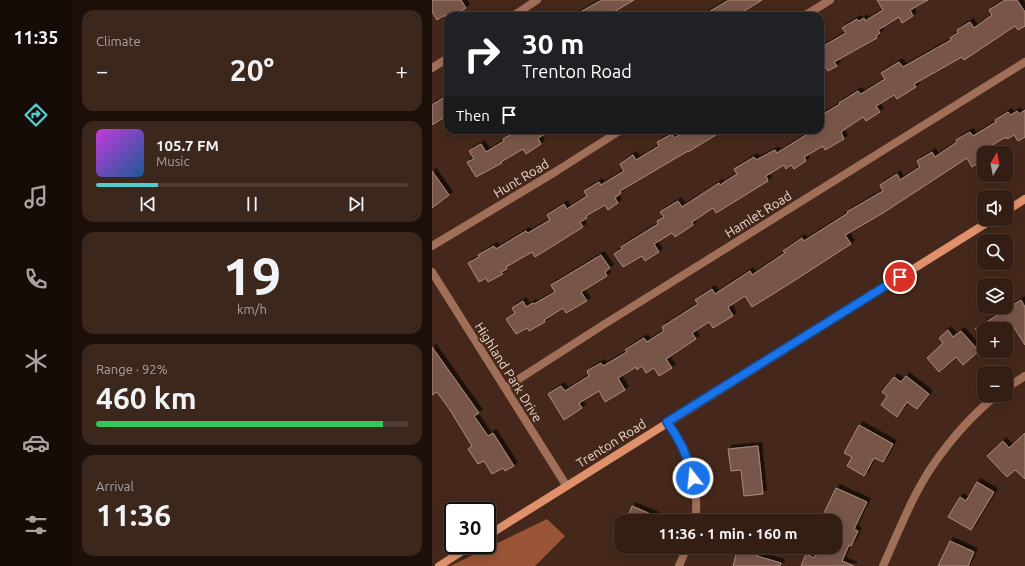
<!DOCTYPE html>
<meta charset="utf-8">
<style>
:root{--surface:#341e14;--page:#3c271d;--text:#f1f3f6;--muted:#a9a2a0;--line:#4e3c34;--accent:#52cdce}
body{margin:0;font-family:Ubuntu,sans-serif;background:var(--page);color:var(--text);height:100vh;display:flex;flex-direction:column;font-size:15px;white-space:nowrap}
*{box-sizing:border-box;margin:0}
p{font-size:13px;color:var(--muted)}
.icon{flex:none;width:22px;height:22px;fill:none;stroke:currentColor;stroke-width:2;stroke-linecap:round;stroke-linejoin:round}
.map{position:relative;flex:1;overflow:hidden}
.panel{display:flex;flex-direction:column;gap:10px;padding:10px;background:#1d100b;width:360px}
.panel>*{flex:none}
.top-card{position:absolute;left:12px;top:12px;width:380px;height:122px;border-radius:12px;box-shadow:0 2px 10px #0003,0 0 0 1px var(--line);background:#202124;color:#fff;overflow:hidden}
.needle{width:26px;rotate:10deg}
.buttons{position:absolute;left:545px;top:146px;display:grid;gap:8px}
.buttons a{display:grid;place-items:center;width:36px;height:36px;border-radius:8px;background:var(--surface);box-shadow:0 2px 10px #0003,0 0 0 1px var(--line);font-size:20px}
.speed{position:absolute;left:12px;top:502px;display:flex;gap:8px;font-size:20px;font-weight:700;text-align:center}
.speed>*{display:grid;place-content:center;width:52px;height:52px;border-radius:50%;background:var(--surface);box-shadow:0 2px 10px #0003,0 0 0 1px var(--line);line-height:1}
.speed .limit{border:2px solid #111;border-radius:6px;background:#fff;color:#111}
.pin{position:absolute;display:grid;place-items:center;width:34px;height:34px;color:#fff;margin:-17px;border:2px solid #fff;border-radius:50%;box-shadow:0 1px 4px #0007}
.me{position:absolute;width:44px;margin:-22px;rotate:344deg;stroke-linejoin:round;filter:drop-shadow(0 0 3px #0008)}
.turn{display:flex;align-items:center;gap:14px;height:84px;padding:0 12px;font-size:18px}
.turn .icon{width:52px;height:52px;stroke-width:2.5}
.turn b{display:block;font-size:28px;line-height:34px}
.then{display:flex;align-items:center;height:38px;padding:0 12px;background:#0003;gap:8px;font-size:15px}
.big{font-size:30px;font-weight:700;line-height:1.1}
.panel .card{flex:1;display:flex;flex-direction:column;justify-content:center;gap:6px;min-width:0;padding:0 14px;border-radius:12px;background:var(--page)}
.panel .dial{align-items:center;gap:0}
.dial b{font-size:52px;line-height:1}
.song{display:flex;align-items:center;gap:12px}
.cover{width:48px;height:48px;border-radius:6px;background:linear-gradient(135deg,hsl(290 70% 55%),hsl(210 70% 35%))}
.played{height:4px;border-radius:2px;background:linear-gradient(90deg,var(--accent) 20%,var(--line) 20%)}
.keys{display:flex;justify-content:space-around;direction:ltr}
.heat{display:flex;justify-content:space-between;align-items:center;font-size:22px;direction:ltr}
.charge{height:6px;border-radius:3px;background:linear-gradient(90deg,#34c759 92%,var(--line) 0)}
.trip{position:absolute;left:182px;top:514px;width:228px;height:40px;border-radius:12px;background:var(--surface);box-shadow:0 2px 10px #0003,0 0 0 1px var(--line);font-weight:700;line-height:40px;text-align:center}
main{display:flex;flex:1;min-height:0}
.tabs{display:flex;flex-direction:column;width:72px;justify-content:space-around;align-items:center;background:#150c08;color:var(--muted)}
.tabs .icon{width:28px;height:28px}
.tabs .current{color:var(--accent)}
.tabs b{font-size:18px;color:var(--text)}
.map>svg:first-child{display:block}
.forest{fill:#995535}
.building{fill:#775748;stroke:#ac8a7a;filter:url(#shadow)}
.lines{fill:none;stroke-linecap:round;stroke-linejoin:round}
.minor{stroke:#a16f58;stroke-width:8}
.secondary{stroke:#e0916b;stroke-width:8}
.route-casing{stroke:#114b97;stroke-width:10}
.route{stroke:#1a73e8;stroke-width:7}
.labels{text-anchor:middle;stroke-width:4;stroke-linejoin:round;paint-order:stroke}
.street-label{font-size:13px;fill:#ead7ce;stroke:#45281b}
</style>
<main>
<nav class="tabs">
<b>11:35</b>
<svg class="icon current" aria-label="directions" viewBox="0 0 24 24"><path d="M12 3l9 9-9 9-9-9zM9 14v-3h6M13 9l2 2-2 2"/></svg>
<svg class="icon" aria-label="music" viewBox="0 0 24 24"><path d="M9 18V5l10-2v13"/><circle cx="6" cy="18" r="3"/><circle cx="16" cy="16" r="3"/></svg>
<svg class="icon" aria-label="phone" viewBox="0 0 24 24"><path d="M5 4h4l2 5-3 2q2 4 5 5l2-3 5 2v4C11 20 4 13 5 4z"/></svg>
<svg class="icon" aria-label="climate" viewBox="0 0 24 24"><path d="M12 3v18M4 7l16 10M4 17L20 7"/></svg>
<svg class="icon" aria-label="car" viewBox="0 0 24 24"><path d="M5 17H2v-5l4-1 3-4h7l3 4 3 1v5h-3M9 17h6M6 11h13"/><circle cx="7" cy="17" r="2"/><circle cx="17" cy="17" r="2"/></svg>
<svg class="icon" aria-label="filters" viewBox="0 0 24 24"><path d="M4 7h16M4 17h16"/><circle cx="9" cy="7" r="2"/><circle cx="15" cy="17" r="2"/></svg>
</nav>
<section class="panel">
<div class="card"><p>Climate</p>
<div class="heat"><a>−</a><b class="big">20°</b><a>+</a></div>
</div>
<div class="card">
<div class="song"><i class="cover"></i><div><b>105.7 FM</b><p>Music</p></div></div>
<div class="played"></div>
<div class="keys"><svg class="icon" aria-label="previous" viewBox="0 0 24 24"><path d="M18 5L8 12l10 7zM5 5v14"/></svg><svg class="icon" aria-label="pause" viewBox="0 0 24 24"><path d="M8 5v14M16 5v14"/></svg><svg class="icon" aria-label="next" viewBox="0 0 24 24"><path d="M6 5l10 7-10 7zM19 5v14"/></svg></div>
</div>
<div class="card dial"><b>19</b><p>km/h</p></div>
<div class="card"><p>Range · 92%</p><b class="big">460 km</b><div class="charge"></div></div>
<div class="card"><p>Arrival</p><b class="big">11:36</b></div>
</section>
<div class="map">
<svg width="593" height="566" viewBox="0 0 593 566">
<defs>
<filter id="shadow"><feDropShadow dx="3.5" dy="-3.5" stdDeviation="0" flood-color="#0009"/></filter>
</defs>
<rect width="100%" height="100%" fill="#45281b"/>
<path class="forest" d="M115,519L133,536L103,566H18Z"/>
<path class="building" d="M0,0H29L34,8L20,16H11L5,20L0,12Z
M170,0H202L175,16H141Z
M297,0H330L304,16H270Z
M445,0H496L478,10L481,16L470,23L467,17L446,30L448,33L444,36L445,38L402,62L405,66L396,71L393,67L388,70V48L414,33L410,28L425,19L427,21L432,18L433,21L451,10Z
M573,0H585L593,12V26L586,30L583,26L532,60L530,57L482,84L484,87L465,99L462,95L444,106L448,112L434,121L431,117L409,132L412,139L393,150L391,146L372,157L374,161L362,169L359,165L354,169L352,165L334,176L336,181L284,213L281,208L260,222L261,225L243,237L240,233L222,244L227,252L213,261L210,256L191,267L182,254L190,249L189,247L226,224L225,221L232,217L228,212L246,201L250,207L287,183L288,185L305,174L302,169L322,157L324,160L343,150L345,153L382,130H388V116L408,104L407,103L426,91L429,94L453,79L449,73L467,62L471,67L519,40L518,38L526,33L525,30L538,22L542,28L560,15L557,10Z
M16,95V115L0,125V105Z
M593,110V137L586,141L582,135L575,139L574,137L555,148L558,153H552V160L540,167L535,158L451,213L413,235L419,244L357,284L320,307L313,296L296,307L301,316L281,328L277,322L260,333L264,339L234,359L240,368L227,376L222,368L214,373L210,366L205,370L204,367L186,378L193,390L173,402L167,391L147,403L150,408L132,420L116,394L129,386L133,391L157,376L155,371L169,363L171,366L195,352L193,350L212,338L215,342L232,331L230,327L266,304L263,300L280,289L283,294L318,271L320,275L353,253L351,251L370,238L372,241L416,213L415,212L451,191L448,185L465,174L468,180L488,167L485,161L500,152L503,157L525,142L524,140L538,132L541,136L564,122L563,120L576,112L579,115L585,111L587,114Z
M74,130H120L106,138L109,144L94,154L91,149L69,162L70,163L44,177L35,162L42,159L37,151L49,144L54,152L72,141L71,139L78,135Z
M256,130H292L256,152V151L188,191L189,193L183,198L186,203L176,210L173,205L154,216L155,218L148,222L151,227L132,239L103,257L100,252L74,267L75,269L69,272L71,274L56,282L54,278L47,282L36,263L47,257L46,255L62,246L64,249L94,231L96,233L118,220L115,215L132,204L135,209L155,196L152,191L167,182L169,185L192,171L188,164L201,155L204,160L227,146L225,142L240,134L242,138Z
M0,171L17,195L0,208Z
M169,255L178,268L173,272L175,276L149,292L155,301L134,313L131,308L112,320L113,322L97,331L95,328L84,334L74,319L83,313L80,308L91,301L94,307L101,303L102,304L123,292L119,285Z
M589,300L593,307V345L581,326L577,329H543Z
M516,330L521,337L529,331L547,351L531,365L524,357L507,372L495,358L511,343L507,338Z
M0,347L47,413L42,416L56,436L61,433L82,466L73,471L71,468L60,474L52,461L46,464L36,449L40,446L18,410L5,392L0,395Z
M474,376L497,394L485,409L475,402L465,417L449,405L455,396L450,392L462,377L469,382Z
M427,425L461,444L451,462L442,458L432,476L415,466L420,457L412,453Z
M593,433V479L583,470L575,477L555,456L571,441L577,448Z
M326,446L331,494L312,496L309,470L299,471L296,449Z
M545,482L562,492L539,530L516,517L528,497L534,501Z
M404,488L435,502L422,529L426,531L419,546L417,545L410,561L422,566H369L374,554L382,558L386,550L398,555L401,547H403V543L406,535L403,534V521L391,515Z
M200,506L235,521H194Z
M518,541L542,552L536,566H506Z
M306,547H327L325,556L349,563L348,566H301Z"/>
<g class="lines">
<path class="minor" d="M81,16L105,0
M372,16L398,0
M0,68L16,58
M0,246L123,172L189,130
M0,272L134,485
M73,388L171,325L593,62
M574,388L593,376
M235,422C257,450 268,486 263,521
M247,566L255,547
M451,566C466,533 481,494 501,465C519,439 541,414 565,395"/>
<path class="secondary" d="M574,211L593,199
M55,536L561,219
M7,566L40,545"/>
</g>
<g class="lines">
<defs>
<path id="route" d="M261,478C256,457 248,439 235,422L468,277"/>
</defs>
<use href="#route" class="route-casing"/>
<use href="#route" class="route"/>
</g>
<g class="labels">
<g class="street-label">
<text transform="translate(89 178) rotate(-31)" y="5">Hunt Road</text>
<text transform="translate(326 214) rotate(-32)" y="5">Hamlet Road</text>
<text transform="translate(77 372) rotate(58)" y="5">Highland Park Drive</text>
<text transform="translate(179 443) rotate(-32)" y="5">Trenton Road</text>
</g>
</g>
</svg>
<div class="buttons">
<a><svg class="needle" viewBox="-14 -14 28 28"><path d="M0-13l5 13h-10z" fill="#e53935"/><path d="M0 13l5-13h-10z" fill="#a9a2a0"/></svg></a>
<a><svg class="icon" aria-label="sound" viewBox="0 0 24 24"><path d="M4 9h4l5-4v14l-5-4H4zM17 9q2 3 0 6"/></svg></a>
<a><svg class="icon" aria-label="search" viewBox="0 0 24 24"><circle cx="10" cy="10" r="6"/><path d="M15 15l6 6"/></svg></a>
<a><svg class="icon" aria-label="layers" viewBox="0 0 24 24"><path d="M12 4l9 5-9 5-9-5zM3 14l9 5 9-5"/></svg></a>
<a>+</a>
<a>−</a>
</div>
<div class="speed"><div class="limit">30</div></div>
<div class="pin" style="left:468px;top:277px;background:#d93025"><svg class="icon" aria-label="arrive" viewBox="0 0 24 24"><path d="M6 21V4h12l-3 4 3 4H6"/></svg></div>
<svg class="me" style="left:261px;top:478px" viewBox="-20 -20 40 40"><circle r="17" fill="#1a73e8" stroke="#fff" stroke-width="3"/><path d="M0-11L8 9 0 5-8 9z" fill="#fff"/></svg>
<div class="trip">11:36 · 1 min · 160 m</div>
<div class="top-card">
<div class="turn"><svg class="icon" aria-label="right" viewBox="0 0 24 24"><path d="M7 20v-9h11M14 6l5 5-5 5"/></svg><div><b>30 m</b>Trenton Road</div></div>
<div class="then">Then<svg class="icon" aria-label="arrive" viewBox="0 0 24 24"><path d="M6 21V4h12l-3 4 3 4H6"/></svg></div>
</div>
</div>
</main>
